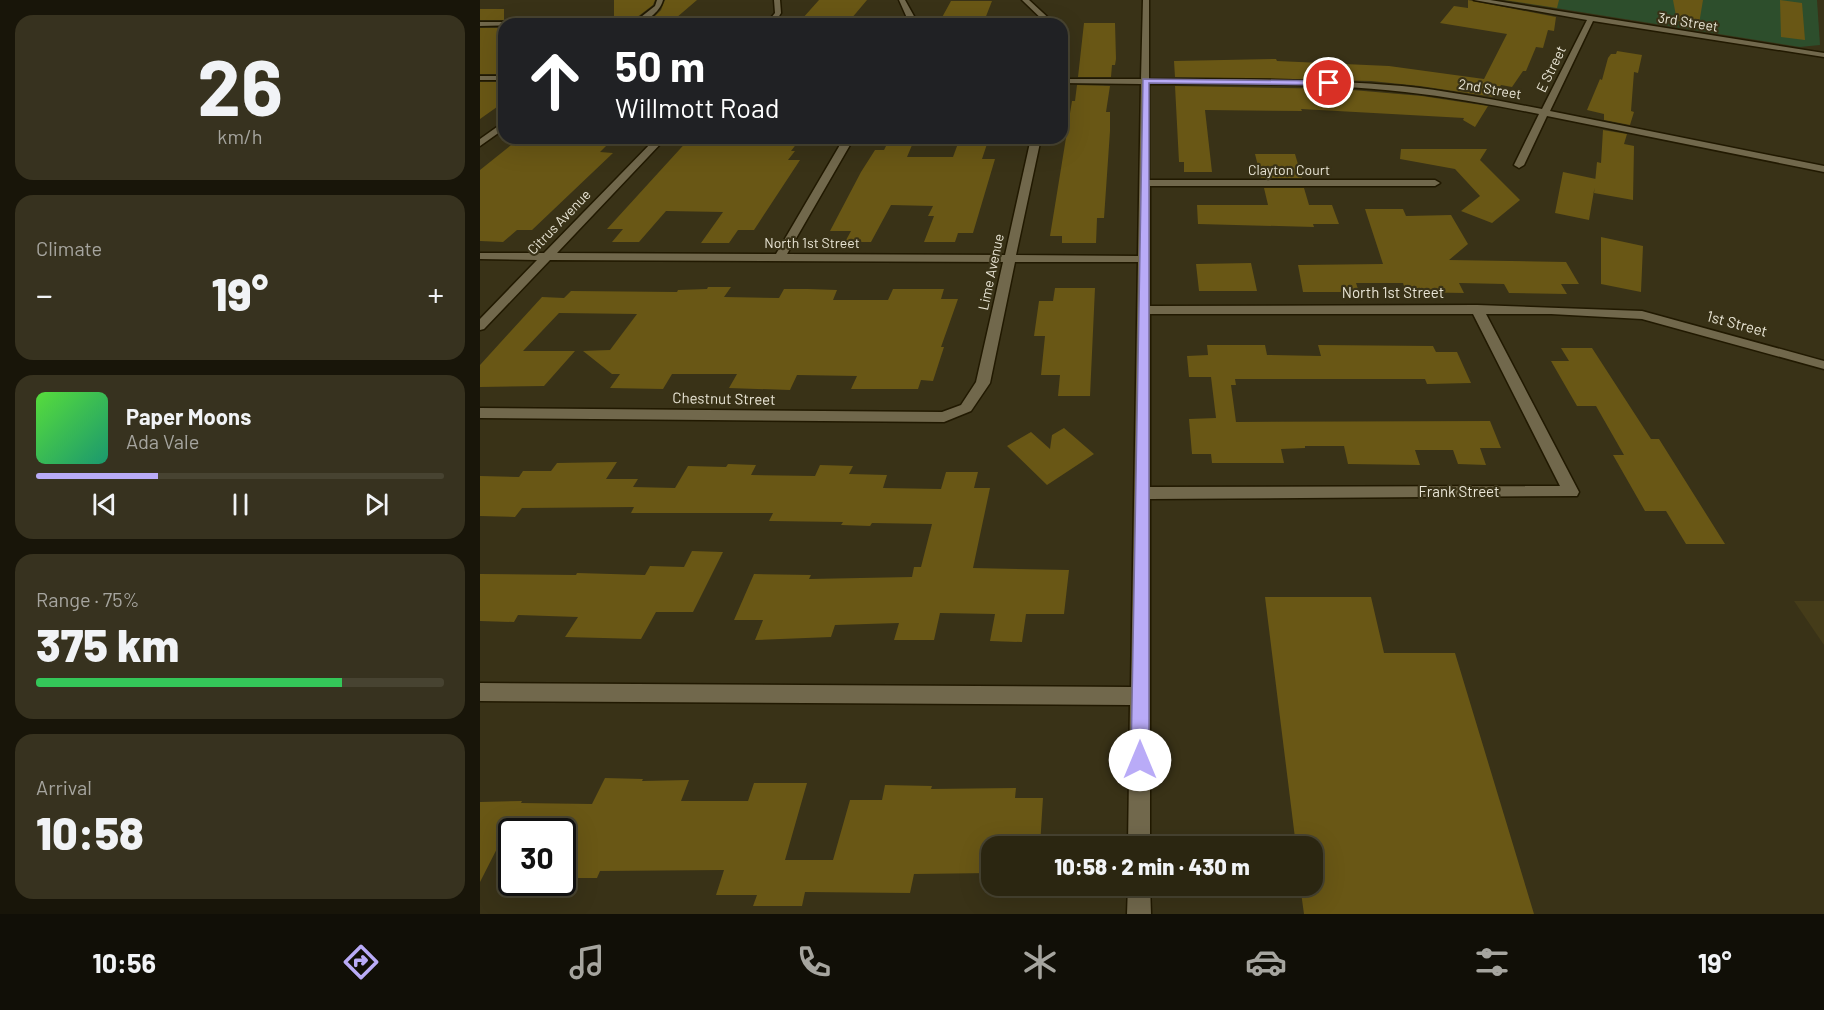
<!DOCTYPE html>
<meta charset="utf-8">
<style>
:root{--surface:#2b2611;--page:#37321f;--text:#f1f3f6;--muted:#a6a59f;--line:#474331;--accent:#b9abf7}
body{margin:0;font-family:Barlow,sans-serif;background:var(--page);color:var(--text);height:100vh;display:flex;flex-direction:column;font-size:22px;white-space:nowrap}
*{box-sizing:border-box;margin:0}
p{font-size:20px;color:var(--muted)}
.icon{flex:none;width:33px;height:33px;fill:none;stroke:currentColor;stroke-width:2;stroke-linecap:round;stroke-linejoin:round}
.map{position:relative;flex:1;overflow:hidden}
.drawer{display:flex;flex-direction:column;gap:15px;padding:15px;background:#181509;width:480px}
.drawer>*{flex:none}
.banner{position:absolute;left:18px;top:18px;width:570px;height:126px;border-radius:18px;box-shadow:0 6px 24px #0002,0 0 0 2px var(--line);background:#202124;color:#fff;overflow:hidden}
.speed{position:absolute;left:18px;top:818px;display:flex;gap:12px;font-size:30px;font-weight:700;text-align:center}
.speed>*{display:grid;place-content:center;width:78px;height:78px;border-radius:50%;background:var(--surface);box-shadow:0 6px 24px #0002,0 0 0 2px var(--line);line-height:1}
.speed .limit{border:3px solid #111;border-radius:9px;background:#fff;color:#111}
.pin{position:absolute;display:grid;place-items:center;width:51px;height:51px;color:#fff;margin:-26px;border:3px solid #fff;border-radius:50%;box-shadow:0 2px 6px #0007}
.me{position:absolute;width:66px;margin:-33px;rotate:0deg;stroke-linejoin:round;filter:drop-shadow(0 0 4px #0008)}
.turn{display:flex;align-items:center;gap:21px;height:126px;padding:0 18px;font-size:27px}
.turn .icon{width:78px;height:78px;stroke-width:2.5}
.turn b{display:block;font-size:42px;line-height:51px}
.big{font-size:45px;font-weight:800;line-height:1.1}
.drawer .tile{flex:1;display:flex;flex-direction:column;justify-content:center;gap:9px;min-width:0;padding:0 21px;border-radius:18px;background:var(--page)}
.drawer .dial{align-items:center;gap:0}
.dial b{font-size:78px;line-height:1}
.song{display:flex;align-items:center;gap:18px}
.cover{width:72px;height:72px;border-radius:9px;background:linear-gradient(135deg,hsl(110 70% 55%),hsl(160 70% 35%))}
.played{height:6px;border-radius:3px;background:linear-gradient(90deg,var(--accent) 30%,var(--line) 30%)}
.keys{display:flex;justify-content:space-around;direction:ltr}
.heat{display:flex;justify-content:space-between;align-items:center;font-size:33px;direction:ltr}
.charge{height:9px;border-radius:4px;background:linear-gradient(90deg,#34c759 75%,var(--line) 0)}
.trip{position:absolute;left:501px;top:836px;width:342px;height:60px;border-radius:18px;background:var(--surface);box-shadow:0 6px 24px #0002,0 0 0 2px var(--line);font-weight:800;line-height:60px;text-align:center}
.dock{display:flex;height:96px;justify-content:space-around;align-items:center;background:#110f07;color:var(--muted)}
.dock .icon{width:42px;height:42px}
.dock .active{color:var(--accent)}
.dock b{font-size:27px;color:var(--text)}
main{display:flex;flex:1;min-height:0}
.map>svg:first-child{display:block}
.built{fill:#453c19}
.green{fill:#2d4e2c}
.building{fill:#695715}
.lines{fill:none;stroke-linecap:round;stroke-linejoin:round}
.street-casing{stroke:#211901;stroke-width:3}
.street{fill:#71684c;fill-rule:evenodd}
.route{fill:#b9abf7;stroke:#786fa1;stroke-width:1.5}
.labels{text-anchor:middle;stroke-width:4.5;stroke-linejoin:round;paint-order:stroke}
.far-street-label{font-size:14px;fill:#e9e5d5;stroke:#393217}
.street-label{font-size:15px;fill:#e9e5d5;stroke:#393217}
</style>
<main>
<section class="drawer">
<div class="tile dial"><b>26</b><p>km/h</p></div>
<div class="tile"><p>Climate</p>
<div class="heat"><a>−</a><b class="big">19°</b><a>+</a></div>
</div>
<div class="tile">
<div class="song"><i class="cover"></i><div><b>Paper Moons</b><p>Ada Vale</p></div></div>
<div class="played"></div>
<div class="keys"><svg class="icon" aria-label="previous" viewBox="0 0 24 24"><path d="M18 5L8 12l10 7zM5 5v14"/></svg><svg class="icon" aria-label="pause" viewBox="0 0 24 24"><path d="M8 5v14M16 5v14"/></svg><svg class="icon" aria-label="next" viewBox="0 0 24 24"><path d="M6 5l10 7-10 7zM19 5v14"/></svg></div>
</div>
<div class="tile"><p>Range · 75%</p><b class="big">375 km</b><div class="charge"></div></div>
<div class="tile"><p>Arrival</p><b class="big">10:58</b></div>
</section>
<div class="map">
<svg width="1344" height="914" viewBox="0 0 1344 914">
<rect width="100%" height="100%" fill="#393217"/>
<path class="built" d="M1314,601H1344V645Z"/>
<path class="green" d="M1025,0H1337L1340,45L1320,47Z"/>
<path class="building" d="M134,0H175L173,5L156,18H134Z
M185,0H217L196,18H173L181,10Z
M339,0H387L371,19H322Z
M988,0L1076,17L1074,31L1068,30L1063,48L1056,47L1046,71H1043L1032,87L1021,85L1014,97L940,86L891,81L695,77L694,61L796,59L797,61L909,66L1004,79L1027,34L960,23L974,6L988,8Z
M1024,0H1079L1077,8Z
M1193,0H1223L1219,24L1197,21Z
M1300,0L1322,3L1325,40L1301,37Z
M471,1H512L503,24H469L471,21H460Z
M0,9H24V20H0Z
M604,23H635L636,59L635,65H632L631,77H598Z
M0,28H24V74H0Z
M1137,51L1162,55L1158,73L1154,72L1151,111L1154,112L1150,125L1124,120V114L1107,110L1120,79L1122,80L1128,58L1131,54H1136Z
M0,82H24V102L0,119Z
M597,85L630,86L626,112H630V131L624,218H617L616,243H582V236H570L592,101H595Z
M695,86L861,89L942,96L1008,106L995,127L983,120L984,118L821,109L822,111L725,110L732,172H704V162H699Z
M1123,130L1147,134L1144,144L1154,146L1153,200L1114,193L1117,162L1121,163Z
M40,138H134L120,152L133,153L52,230H37L23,242L0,241V170Z
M210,138H321L311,151H315L308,160H320L274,230H258L249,243H221L243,212L186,211L159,242H132L143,229H127Z
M410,138H435L427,157H473L480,138H509L502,159H515L493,233H478L475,242H444L454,216H448L453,206L411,205L391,242H365L371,231H350L381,172L395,150H404Z
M921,149H1007L1000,160L1040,200L1012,223L981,211L1000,196L975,169L920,159Z
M775,154H815L822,178H781Z
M1083,172L1116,179L1109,220L1075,213Z
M784,188H824L829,205H852L859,224H833L834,227L718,224L717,205H788Z
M885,209H923L926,216L971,215L988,244L969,260L1086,262L1099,284H1081L1087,294L1029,293L1024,284L979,283L984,293L926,292L923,283H876L879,292H823L818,265L903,264Z
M1121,237L1163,246L1161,292L1121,284Z
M771,263L777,291H719L716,264Z
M228,287H251L244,297L299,298L304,289H328L357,290L353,300H408L413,289H464L461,299H478L461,347H464L453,381L441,380L438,389H371L377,376L317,375L310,390L249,388L257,374H192L183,389L130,388L140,374H132L103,351L130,350L157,314L79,313L43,351H95L64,386L0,387V365L62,297L84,298L91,291L197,292L198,290L227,289Z
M575,288H615L610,396H578L580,375H561L565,336H554L559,301H573Z
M727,345H785L787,355L841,356L838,345L953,346L956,352H977L991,383L947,384L945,379H755L756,385H751L756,422L1010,421L1021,448H1000L1006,465L978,464L973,450H935L940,465L868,464L864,446H825V448L801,449L804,463H732L731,454H712L709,419L736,418L731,377H709L707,356L728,355Z
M1081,348H1112L1171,439H1179L1245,544H1206L1186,511H1165L1133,455H1144L1116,406H1097L1071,361H1089Z
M584,428L614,454L567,485L527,446L551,432L570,449L572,435Z
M137,462L126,479H158L153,487L195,488L208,466L246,467L248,464L276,465L271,475L335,476L340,465L373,466L369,474L407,475L403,488L461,489L466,472H498L494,488H510L493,568L589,570L584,614H546L542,642L510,641L515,614L460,613L454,640H414L419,623L355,625L351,637L275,640L283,620H254L274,574L331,575L329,579L432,577L434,567H441L452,524L392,523L390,526L361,525L363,522L289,521L293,513H151L154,507L42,508L35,517L0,516V476L39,477L43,471H71L77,463Z
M212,551L243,552L213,612H176L161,639L85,637L98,617L38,615L34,622L0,621V574L96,575L97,573L165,575L170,566L204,567Z
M785,597H891L904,653H975L1054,914H824L820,885H832V846H816Z
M125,778L163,779L162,781L209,780L201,801H268L274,783H327L305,860H353L370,800H402L405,785L452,786L451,789L536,788L535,798H563L560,846H512V873L434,874L430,893L325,892L322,906H273L277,895H236L244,870L120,871L117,878H82V831H26L0,882V802L42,801L41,803L112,804Z"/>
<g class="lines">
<defs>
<path id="street" d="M177,0H183C180,12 165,24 152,24L175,6Z
M294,0H300L301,13L294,24H286L295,13Z
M419,0H425L435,18V24H427V18Z
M542,0H549L575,24H567Z
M663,0H669V79C754,79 838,79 922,86C969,91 1016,100 1062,109L1107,20L994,0H1010L1344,53V57L1113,21L1070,111L1344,166V172L1067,116L1044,165L1039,168L1034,165L1059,114C1015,105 970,97 925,92C840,82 754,84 669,84V180H955L960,183L955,186H670V306L997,305L1162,311L1344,361V369L1162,319L1071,314H1006L1099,492L1097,496L670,499V846H648L650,705L0,701V683L651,687L658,262H535L510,383L491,411L464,422L0,418V408L462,412L481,405L496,382L523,262L70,260L4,329L0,330V319L57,260L0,259V253H64L176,138H186L77,253L296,254L364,138H374L307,254L525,255L551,138H561L536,255L658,256L661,84L582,83V79H661ZM670,314H993L1080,486L670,487Z
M0,22H76L80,24L0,26Z
M0,76H24V80H0Z
M24,122V129L0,146V139Z
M648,885H670L671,914H647Z"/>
</defs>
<use href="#street" class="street-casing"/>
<use href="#street" class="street"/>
</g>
<path class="route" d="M663,79L849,81L852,83L849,85L669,83V760L667,767L660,770L653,767L651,760Z"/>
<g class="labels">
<g class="far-street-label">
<text transform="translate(1208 22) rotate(9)" y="5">3rd Street</text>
<text transform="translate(1071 69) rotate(-64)" y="5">E Street</text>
<text transform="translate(1010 89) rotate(10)" y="5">2nd Street</text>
<text x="809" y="175">Clayton Court</text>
<text transform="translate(79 222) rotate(-46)" y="5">Citrus Avenue</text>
<text x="332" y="248">North 1st Street</text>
<text transform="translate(511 272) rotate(-78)" y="5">Lime Avenue</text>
</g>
<g class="street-label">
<text x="913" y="298">North 1st Street</text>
<text transform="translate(1257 324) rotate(15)" y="5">1st Street</text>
<text transform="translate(244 399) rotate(1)" y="5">Chestnut Street</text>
<text x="979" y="497">Frank Street</text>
</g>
</g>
</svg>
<div class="speed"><div class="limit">30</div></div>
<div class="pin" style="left:849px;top:83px;background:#d93025"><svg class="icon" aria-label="arrive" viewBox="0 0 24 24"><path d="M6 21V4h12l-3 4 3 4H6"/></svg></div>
<svg class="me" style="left:660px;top:760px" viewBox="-20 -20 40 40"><circle r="19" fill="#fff"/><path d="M0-13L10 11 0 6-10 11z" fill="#b9abf7"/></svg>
<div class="trip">10:58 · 2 min · 430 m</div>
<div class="banner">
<div class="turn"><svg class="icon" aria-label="ahead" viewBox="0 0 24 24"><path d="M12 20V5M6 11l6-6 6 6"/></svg><div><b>50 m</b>Willmott Road</div></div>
</div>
</div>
</main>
<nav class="dock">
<b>10:56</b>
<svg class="icon active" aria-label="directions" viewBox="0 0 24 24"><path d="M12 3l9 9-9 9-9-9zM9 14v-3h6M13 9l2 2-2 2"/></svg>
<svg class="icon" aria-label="music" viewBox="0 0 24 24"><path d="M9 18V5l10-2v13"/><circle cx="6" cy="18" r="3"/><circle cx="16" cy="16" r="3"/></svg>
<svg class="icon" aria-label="phone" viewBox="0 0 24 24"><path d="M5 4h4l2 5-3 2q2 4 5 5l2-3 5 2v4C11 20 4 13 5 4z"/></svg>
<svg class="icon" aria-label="climate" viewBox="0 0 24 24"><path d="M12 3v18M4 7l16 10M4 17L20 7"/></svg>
<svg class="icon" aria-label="car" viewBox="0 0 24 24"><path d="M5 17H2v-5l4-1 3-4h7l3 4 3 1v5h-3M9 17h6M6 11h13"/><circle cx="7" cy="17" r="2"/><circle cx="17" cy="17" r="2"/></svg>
<svg class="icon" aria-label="filters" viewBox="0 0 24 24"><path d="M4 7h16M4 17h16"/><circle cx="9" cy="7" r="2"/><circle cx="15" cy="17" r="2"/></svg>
<b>19°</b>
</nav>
